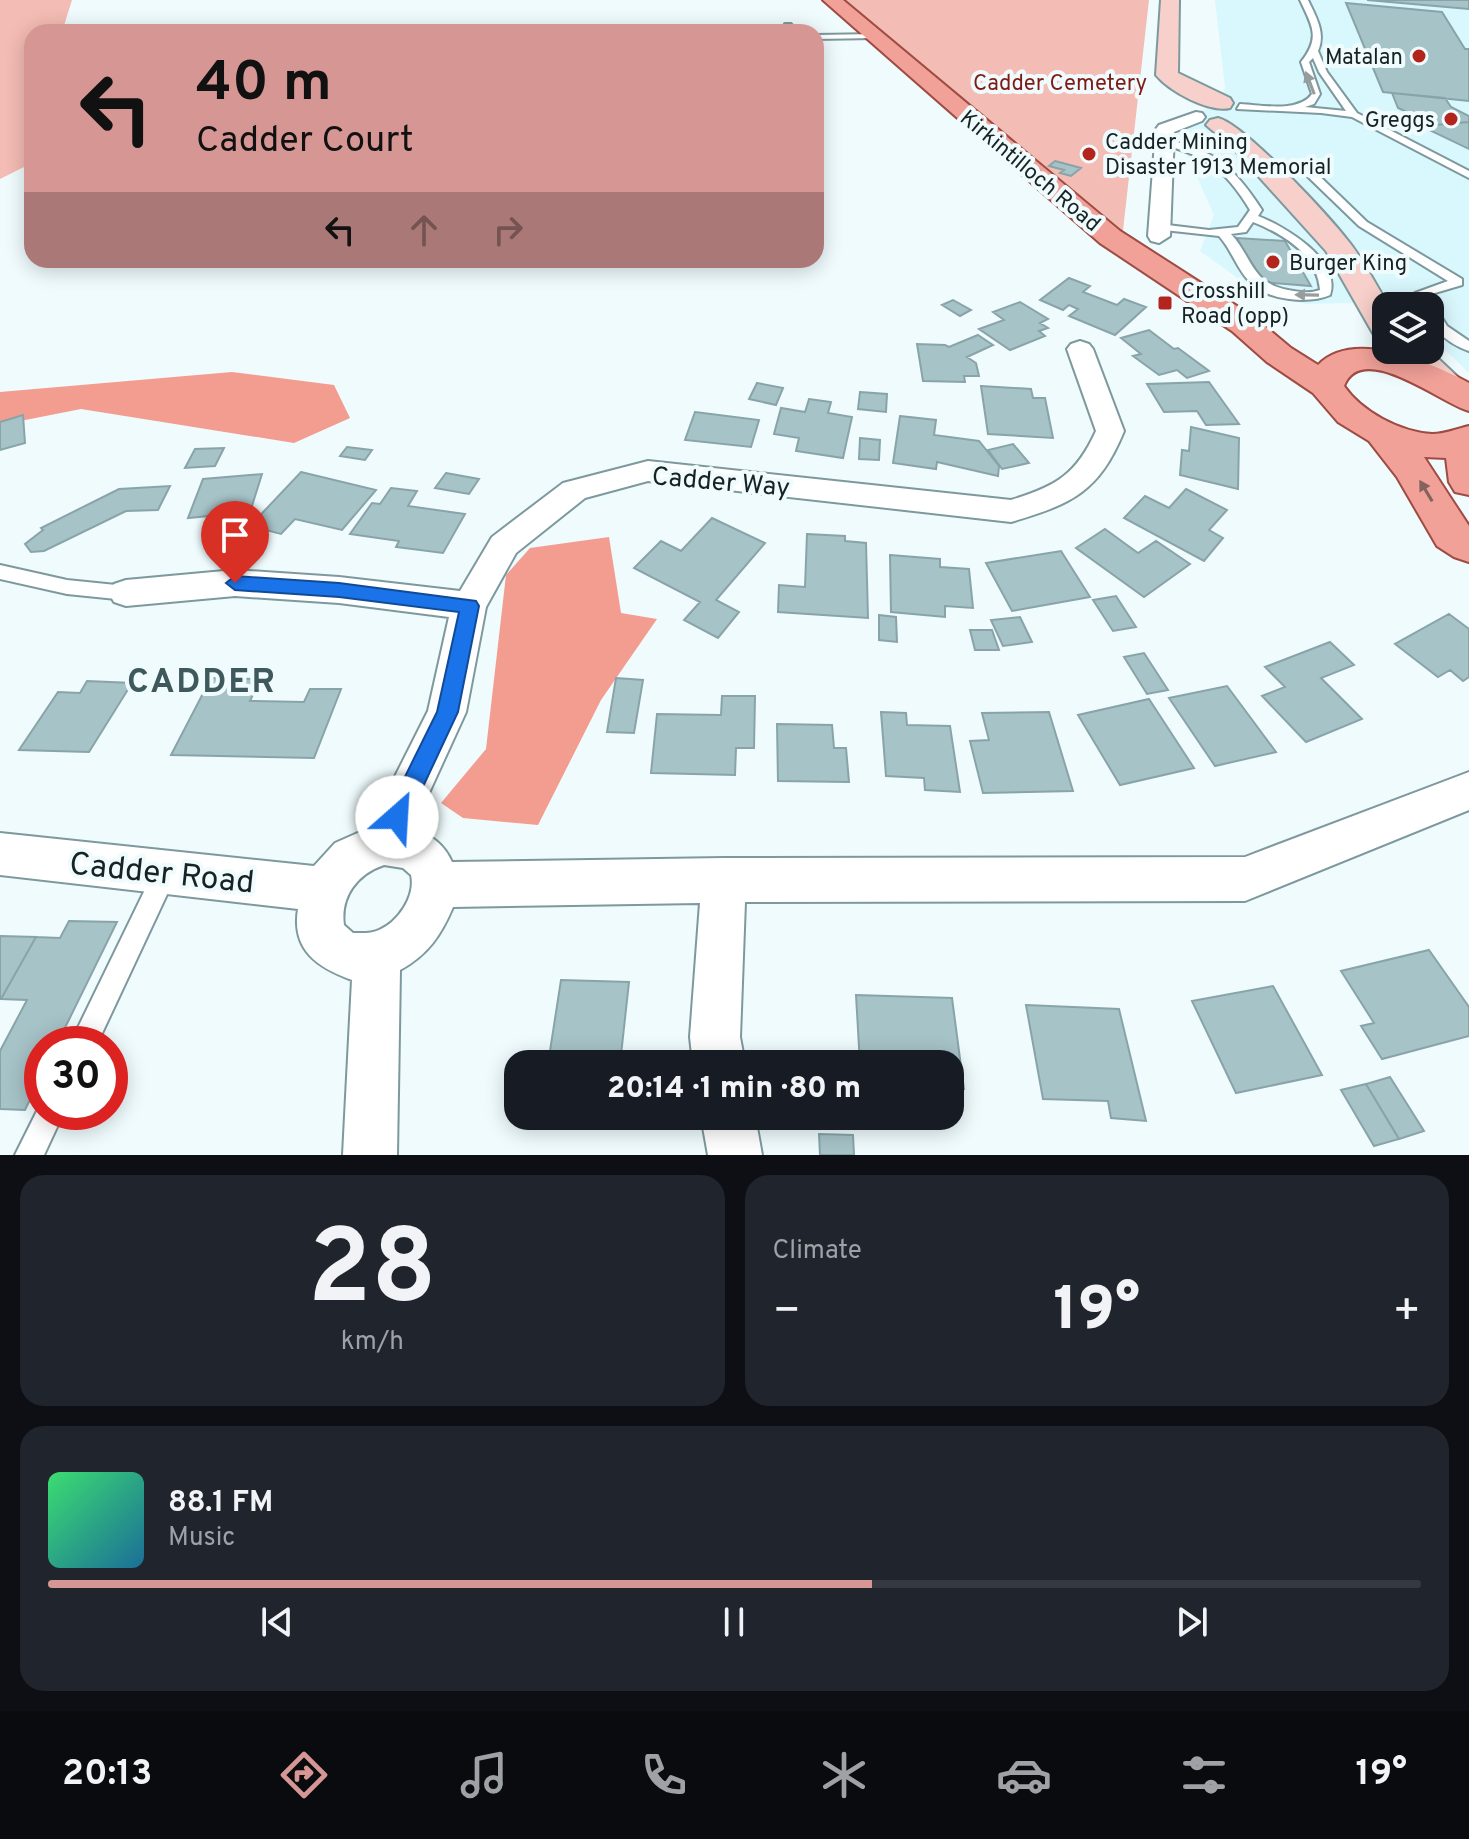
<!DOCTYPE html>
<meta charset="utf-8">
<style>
:root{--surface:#171b24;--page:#20242c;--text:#f1f3f6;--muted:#9ea1a6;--line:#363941;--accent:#d59694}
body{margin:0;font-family:Overpass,sans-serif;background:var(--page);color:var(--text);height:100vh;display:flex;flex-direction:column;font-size:30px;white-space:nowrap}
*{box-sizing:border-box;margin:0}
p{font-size:26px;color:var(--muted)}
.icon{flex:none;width:44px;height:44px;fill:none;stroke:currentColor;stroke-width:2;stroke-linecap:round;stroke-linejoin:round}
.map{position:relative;height:1155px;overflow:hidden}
.panel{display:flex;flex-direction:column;gap:20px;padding:20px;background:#0d0f14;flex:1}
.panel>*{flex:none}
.hud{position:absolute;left:24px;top:24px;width:800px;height:244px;border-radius:24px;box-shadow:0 4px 20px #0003;background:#d59694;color:#111;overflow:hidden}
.controls{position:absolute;left:1372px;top:292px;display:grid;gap:16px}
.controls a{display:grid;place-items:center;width:72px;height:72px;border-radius:16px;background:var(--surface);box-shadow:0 4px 20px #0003;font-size:40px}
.speed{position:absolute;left:24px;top:1026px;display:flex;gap:16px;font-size:40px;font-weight:700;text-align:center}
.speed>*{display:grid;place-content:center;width:104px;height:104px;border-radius:50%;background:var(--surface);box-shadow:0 4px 20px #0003;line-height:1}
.speed .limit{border:12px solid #d22;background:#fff;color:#111}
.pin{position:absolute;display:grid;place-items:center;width:68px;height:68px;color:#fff;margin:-82px -34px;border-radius:50% 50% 50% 0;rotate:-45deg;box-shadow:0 0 8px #0007}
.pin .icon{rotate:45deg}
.me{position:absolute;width:88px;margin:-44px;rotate:26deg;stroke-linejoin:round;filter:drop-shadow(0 0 6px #0008)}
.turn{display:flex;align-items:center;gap:28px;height:168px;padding:0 40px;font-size:36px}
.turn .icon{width:104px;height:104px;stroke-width:2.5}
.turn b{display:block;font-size:56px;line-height:68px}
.lanes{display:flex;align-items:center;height:76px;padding:0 40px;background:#0003;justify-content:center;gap:40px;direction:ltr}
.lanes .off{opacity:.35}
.big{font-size:60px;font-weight:800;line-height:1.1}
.panel .widget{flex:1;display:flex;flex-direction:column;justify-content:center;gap:12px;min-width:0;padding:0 28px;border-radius:24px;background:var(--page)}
.panel .dial{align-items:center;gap:0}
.dial b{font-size:104px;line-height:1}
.song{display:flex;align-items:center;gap:24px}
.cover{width:96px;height:96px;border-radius:12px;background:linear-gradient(135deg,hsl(140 70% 55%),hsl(200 70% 35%))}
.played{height:8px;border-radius:4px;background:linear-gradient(90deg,var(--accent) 60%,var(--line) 60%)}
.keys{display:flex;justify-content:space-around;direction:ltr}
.heat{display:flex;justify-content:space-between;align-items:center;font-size:44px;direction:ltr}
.panel .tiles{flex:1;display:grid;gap:20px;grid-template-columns:1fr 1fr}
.widget:last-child{grid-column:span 2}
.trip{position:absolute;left:504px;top:1050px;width:460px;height:80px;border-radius:24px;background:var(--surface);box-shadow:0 4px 20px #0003;font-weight:800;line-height:80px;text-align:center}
.tab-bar{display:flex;height:128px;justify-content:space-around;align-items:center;background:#090b0e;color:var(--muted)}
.tab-bar .icon{width:56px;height:56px}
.tab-bar .selected{color:var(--accent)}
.tab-bar b{font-size:36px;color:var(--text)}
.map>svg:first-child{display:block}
.built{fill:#d9f8fe}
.green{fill:#f3bcb4}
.forest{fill:#f39c90}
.building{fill:#a6c3c8;stroke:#88a4a9;stroke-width:2}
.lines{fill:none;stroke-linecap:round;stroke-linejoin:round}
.lane-casing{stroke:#7d999e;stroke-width:4}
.street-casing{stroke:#7d999e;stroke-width:4}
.secondary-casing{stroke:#7d999e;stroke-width:4}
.primary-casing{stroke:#9e4c43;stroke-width:4}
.lane{fill:#fff;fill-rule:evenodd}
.street{fill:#fff;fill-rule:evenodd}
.secondary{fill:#f8d0cb;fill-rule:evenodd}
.primary{fill:#f1a198;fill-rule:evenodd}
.oneway{fill:#979c9c}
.oneway2{fill:#84625e}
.route{fill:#1a73e8;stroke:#114b97;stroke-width:2}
.poi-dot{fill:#b3241c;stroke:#effbfd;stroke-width:3}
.labels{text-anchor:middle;stroke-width:8;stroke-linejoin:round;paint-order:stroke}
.far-poi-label{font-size:22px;fill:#172224;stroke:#effbfd;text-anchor:start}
.far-park-label{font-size:22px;fill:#7f1b14;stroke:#effbfd}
.far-street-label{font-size:22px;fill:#172224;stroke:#effbfd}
.street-label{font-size:26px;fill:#172224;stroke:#effbfd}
.near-street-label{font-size:32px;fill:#172224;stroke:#effbfd}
.district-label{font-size:34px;font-weight:bold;letter-spacing:2px;fill:#3e585c;stroke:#effbfd}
</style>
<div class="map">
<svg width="1469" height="1155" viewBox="0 0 1469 1155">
<rect width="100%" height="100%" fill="#effbfd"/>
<path class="built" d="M1215,0H1469V373L1430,335V306H1401L1396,302L1307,304L1261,295L1200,251L1214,215L1177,133L1222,95L1225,88Z"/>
<path class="green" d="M0,0H72L62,32H32V163L0,179Z
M837,0H1149L1122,239Z"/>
<path class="forest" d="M232,372L334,385L350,418L294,443L81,409L0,425V392Z
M609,537L621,613L657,619L601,700L538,825L463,818L441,803L486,749L506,575L530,548Z"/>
<path class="building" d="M1367,0H1469V9Z
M1346,3L1442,12L1465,49H1469V101L1383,92Z
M1392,93L1445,98L1451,107L1469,116V122L1435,125L1398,108Z
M1469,122V149L1423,127L1435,125Z
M1055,161L1081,168L1071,176L1060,173L1064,170L1049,166Z
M1237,238L1285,241L1311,286L1260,282Z
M1069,278L1090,286L1083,292L1117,305L1124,299L1146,307L1115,335L1069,316L1078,309L1069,305L1063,310L1040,300Z
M953,300L971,310L960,316L942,305Z
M1020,302L1048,319L1040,323L1048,328L1039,331L1045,336L1010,350L979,329L1004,320L993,312Z
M1149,330L1174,349L1178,348L1209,371L1187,378L1177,370L1159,375L1133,356L1141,354L1121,338Z
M978,335L993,345L967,357L976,363L979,376H964L965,382L923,381L917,344L945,345L949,347Z
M1209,382L1239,424L1206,425L1197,411L1164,412L1147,384Z
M757,383L783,388L776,405L749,399Z
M981,386L1031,389L1033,398H1045L1053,438L988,434Z
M860,392L887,394L886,412L858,409Z
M809,399L831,402L828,413L852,417L843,458L796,451L799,438L774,434L781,408L805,412Z
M695,412L759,420L751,447L685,440Z
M23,415L25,443L0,450V422Z
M900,416L936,420L934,435L979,441L999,466L998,476L937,462L936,469L893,463Z
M1191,427L1239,438L1238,489L1180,475L1182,450L1189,451Z
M860,438L880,440L879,460L859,459Z
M1013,444L1029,463L1002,469L988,450Z
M347,447L372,450L365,460L340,456Z
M224,448L215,466L185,468L195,449Z
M301,472L376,490L342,530L295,519L281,534L250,526Z
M446,473L479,479L469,494L435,488Z
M262,474L250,512L188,518L203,479Z
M170,486L158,510L126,511L44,551L31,552L25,544L43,530L41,528L119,489Z
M391,488L417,491L408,506L465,514L443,553L396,547L399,541L350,534L372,503L380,504Z
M1186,489L1227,510L1209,530L1223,538L1204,561L1124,518L1145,496L1169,508Z
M712,518L765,543L716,600L739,612L718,638L684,620L700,602L634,568L661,541L681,551Z
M1105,529L1138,553L1156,541L1190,564L1144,597L1076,548Z
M807,534L845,536V541L866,543L868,618L778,612L779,585L805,587Z
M1061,551L1090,597L1012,611L986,563Z
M890,555L940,559V567L969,569L973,608L945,606V617L891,612Z
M1116,596L1136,627L1113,631L1093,600Z
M1449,614L1469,629V677L1463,681L1450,670L1438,677L1395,644Z
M879,615L896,617L897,642L879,640Z
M1020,617L1032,642L1003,646L991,620Z
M970,630H992L999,650H975Z
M1330,642L1354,665L1321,678L1362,719L1306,742L1262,696L1285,687L1265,667Z
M1144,653L1168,690L1147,694L1124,657Z
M211,678L260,679L250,701L304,702L310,689H341L314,758L171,755Z
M616,678L643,680L634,733L607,732Z
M87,681L132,683L89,752L19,750L58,692L80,693Z
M1227,686L1276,752L1215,766L1169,698Z
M722,696H755L754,748H736L735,775L651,773L657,714L721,715Z
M1149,699L1194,768L1120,785L1078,715Z
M881,712L906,713L907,725L950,726L960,792L925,790L924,778L886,776Z
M1049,712L1073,791L983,793L970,741L989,740L982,713Z
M777,724L832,725L834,748H846L849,782L778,781Z
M69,921L117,922L57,1044H42V1075L25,1110L0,1109V1051L27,1000L1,999L36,937L60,938Z
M0,936L36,937L1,999H0Z
M1429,950L1469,1007V1036L1382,1059L1361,1026L1374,1023L1341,971Z
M561,980L629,982L620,1064H548Z
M1273,986L1322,1075L1236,1093L1192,1001Z
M856,995L952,998L964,1089H950V1064H860Z
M1026,1005L1119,1009L1146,1121L1111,1118L1108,1101L1043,1099Z
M1390,1077L1424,1131L1399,1139L1366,1084Z
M1366,1084L1399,1139L1374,1146L1341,1090Z
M863,1116H929V1120L863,1118Z
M819,1134L853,1135L854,1155H820Z"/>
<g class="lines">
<defs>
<path id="lane" d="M1300,0H1308C1316,17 1326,33 1318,51L1327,72L1357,113L1469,171V178L1352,117L1321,113L1237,109L1240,104C1260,105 1299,113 1312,94L1301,62C1321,37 1312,26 1300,0ZM1313,58L1319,72L1346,111L1305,107L1314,104L1320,94L1309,62Z
M785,24H791L798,32H790Z
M878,34L875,38L816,39V35Z
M1163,139C1214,149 1234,167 1262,210L1258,216C1284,226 1342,260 1330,295C1309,304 1269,301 1251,283C1237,270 1232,250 1219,236L1155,229L1153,227L1159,224L1209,230L1238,227L1250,210C1225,169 1206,155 1160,144L1158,142ZM1253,222C1283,234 1317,254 1320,290C1309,294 1299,292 1288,290C1251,283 1253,258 1231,234L1246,232Z
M1301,166H1309L1367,222L1462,279V285L1428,295L1447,326L1469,341V351C1447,343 1430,330 1430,306H1422L1415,293L1448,281L1359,226L1301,170Z
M0,565L67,580L126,586L132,588L135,593L132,598L126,600L67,594L0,579Z
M165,861L173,865L177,873L97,1044H70L157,865Z
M42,1101V1112H64L44,1155H15Z"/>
<path id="street" d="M1196,112L1202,113L1205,117L1202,121L1174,132L1170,236L1159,243L1151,241L1148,236L1156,129L1159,125Z
M1080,341L1089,344L1093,349L1124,431C1099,492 1072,504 1011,522L648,481L585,498L516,553L486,607L466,712L413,828C432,836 444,844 452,862L724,858L1245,857L1469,772V810L1245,901L745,902L740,1037L745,1064H693L690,1037L700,903L453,907C441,935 428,955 400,970L397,1155H343L352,980C319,968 291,951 298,909L0,875V833L314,866L335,843L369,828L428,711L449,617L339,603L235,596L126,606L114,602L109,593L114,584L126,580L235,570L339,577L460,591L492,537L563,483L648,461L1011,500C1056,486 1076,475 1096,431L1067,349L1071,344ZM384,865L403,868L411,875C416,896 398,922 379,930C371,934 361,933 353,933L344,925C340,897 357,874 384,865Z
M701,1116H755L762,1155H708Z"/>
<path id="secondary" d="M1161,0H1179L1178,73L1230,98L1233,103L1230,108C1209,113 1169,91 1156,75Z
M1218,118C1244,124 1330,217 1349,242C1364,261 1376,285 1389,306H1386V338L1374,335L1326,251L1232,147L1206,125L1210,120Z
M1392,350H1429L1462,381L1456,388C1430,395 1407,371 1392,350Z"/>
<path id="primary" d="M823,0H843L1120,231L1254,317L1291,348L1318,365C1353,328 1432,363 1469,383V411C1442,404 1362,339 1344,386C1362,412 1400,432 1432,434C1445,434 1456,429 1469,426V495L1455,492L1449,482L1446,458L1424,457L1469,526V562L1454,557L1437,546L1397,477L1369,441L1338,422L1313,393L1267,362L1232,331L1100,243Z"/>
</defs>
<use href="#lane" class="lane-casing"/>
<use href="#street" class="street-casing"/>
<use href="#secondary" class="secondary-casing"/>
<use href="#primary" class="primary-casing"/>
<use href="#lane" class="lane"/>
<use href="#street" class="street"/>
<use href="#secondary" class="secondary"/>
<use href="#primary" class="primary"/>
</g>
<defs><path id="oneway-solid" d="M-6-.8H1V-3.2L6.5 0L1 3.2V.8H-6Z" transform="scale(2)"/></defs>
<g class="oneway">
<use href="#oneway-solid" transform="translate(1310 83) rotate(-111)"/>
<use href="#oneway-solid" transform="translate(1307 295) rotate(-179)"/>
</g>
<use class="oneway2" href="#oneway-solid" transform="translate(1426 491) rotate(-121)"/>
<path class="route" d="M235,576L339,583L476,601L479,606L458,712L405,825L397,828L389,825L385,817L437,712L459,612L339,597L235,590L226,583Z"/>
<g class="poi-dot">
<circle cx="1419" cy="56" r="8"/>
<circle cx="1451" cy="119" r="8"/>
<circle cx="1089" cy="154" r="8"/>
<circle cx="1273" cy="262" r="8"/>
<rect x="1157" y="295" width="16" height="16" rx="4"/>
</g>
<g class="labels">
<g class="far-poi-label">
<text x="1403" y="64" text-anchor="end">Matalan</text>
<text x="1435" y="127" text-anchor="end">Greggs</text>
<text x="1105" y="149">Cadder Mining<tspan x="1105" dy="25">Disaster 1913 Memorial</tspan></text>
<text x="1289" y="270">Burger King</text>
<text x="1181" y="298">Crosshill<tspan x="1181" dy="25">Road (opp)</tspan></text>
</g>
<g class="far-park-label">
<text x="1060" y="90">Cadder Cemetery</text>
</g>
<g class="far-street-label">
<text transform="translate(1031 170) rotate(40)" y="8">Kirkintilloch Road</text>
</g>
<g class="street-label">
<text transform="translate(721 481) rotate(5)" y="9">Cadder Way</text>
</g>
<g class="near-street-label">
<text transform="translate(162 872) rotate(6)" y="11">Cadder Road</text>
</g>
<g class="district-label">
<text x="202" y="692">CADDER</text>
</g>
</g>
</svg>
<div class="controls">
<a><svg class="icon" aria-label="layers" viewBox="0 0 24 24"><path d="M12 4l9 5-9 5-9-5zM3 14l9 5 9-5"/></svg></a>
</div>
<div class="speed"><div class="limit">30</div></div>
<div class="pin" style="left:235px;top:583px;background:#d93025"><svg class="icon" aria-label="arrive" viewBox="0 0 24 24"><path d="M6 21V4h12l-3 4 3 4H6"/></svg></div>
<svg class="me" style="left:397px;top:817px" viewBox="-20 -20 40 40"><circle r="19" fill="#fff"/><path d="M0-13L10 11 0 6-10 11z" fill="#1a73e8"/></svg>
<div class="trip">20:14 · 1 min · 80 m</div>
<div class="hud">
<div class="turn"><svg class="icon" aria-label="left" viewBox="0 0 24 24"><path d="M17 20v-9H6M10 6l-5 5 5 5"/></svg><div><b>40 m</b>Cadder Court</div></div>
<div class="lanes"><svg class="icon" aria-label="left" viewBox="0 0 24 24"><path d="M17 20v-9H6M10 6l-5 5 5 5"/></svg><svg class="icon off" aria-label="ahead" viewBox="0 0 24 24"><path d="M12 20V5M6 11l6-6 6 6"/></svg><svg class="icon off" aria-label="right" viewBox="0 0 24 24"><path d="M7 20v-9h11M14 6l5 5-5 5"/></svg></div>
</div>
</div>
<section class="panel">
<div class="tiles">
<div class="widget dial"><b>28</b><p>km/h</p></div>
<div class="widget"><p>Climate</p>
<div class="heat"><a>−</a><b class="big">19°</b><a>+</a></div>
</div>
<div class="widget">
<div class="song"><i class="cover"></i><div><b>88.1 FM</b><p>Music</p></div></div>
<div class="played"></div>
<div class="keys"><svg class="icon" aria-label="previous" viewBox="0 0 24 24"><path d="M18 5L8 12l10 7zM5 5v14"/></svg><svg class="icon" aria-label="pause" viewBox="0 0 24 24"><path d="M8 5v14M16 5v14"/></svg><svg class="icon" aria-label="next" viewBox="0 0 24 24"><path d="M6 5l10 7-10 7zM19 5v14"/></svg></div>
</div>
</div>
</section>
<nav class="tab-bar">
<b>20:13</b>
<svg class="icon selected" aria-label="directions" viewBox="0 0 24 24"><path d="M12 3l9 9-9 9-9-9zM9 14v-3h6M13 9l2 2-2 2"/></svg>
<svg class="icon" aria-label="music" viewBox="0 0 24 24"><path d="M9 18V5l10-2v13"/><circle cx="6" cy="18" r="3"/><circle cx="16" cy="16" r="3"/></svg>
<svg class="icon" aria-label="phone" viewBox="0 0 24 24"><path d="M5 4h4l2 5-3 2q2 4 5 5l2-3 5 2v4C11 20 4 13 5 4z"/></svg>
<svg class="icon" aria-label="climate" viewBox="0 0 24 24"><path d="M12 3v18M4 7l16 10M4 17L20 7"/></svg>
<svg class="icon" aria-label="car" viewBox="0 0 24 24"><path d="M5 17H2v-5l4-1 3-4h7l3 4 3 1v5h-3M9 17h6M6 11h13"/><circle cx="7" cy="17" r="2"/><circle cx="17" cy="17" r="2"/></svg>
<svg class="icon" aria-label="filters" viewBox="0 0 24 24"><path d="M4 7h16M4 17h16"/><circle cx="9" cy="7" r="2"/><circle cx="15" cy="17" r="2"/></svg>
<b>19°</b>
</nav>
